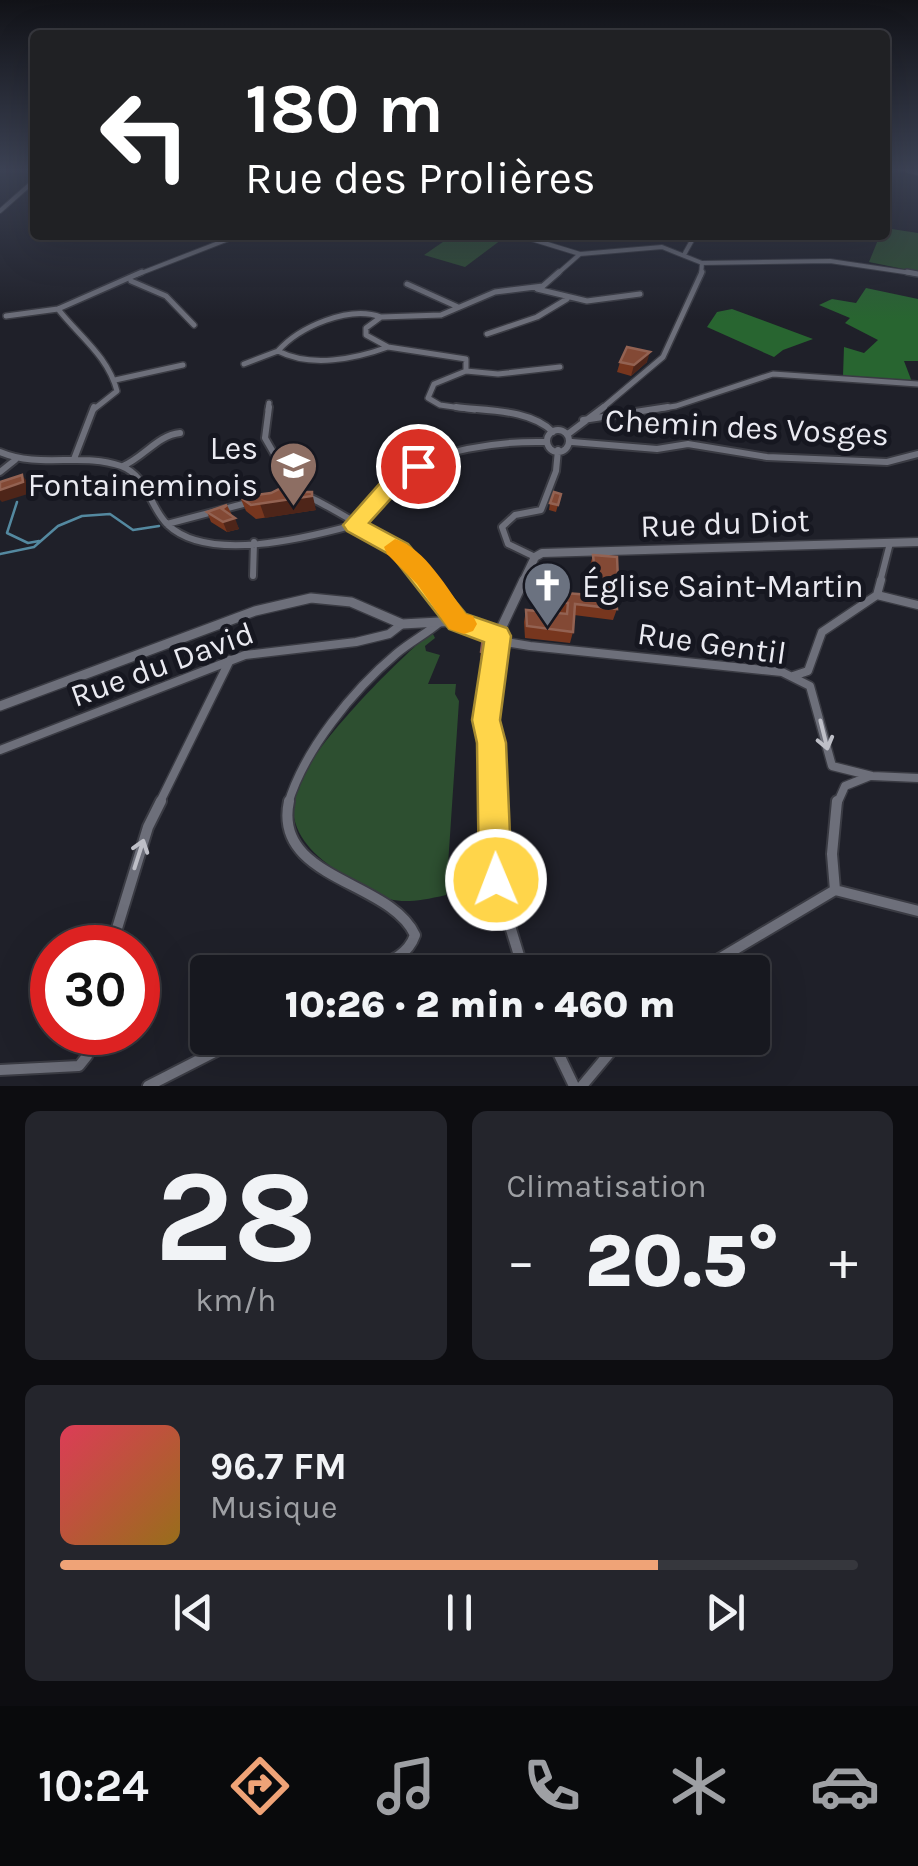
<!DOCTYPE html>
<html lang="fr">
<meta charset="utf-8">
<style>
:root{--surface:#17181f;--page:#24252c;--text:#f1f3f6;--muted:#9ea0a4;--line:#36373d;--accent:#efa377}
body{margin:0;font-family:Karla,sans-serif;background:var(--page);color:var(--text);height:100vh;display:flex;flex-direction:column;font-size:38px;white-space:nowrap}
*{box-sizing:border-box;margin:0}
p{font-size:32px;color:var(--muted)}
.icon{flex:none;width:55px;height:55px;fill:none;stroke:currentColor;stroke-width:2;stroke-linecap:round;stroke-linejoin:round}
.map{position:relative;height:1086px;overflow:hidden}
.side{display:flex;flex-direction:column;gap:25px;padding:25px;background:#0d0d11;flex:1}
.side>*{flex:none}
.guide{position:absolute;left:30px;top:30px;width:860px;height:210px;border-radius:10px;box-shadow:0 10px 40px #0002,0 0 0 2px var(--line);background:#202124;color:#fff;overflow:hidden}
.speed{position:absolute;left:30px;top:925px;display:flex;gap:20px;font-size:50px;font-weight:700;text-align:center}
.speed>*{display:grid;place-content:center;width:130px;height:130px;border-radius:50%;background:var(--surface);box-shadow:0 10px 40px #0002,0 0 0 2px var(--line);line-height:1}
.speed .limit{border:15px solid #d22;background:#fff;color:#111}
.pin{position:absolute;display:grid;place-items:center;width:85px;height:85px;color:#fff;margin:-42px;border:5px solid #fff;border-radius:50%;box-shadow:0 2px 10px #0007}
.me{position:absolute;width:110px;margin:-55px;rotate:359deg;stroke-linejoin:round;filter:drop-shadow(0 0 8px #0008)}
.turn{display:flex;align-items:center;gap:35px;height:210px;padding:0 50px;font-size:45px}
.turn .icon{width:130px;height:130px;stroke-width:2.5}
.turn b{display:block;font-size:70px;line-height:85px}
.big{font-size:75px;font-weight:800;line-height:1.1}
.side .tile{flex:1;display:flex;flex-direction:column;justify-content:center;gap:15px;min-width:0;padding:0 35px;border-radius:15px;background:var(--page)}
.side .dial{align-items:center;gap:0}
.dial b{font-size:130px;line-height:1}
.song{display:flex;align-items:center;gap:30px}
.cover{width:120px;height:120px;border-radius:15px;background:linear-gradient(135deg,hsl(350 70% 55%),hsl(40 70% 35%))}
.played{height:10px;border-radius:5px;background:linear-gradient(90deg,var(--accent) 75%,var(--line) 75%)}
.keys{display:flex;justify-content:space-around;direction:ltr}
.heat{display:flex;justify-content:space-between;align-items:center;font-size:55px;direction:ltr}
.side .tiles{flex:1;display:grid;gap:25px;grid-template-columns:1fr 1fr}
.tile:last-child{grid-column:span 2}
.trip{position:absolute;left:190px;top:955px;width:580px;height:100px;border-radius:10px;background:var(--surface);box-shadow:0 10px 40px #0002,0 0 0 2px var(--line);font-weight:800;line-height:100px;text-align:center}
.menu{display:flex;height:160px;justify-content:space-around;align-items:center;background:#090a0c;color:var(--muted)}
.menu .icon{width:70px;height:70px}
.menu .active{color:var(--accent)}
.menu b{font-size:45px;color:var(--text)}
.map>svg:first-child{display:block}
.green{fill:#2d4f30}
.forest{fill:#286530}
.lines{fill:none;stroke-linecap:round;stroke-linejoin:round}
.stream{stroke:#5489a0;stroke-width:2.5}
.minor-far4-casing{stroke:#3a3b43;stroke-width:6}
.minor-far3-casing{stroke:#3a3b43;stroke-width:8}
.minor-far2-casing{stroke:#3a3b43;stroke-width:10}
.minor-far1-casing{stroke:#3a3b43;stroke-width:11}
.minor-casing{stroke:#3a3b43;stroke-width:14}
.tertiary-far1-casing{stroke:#3a3b43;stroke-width:11}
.tertiary-casing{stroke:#3a3b43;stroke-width:12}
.minor-far4{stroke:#6d6f7a;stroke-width:4}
.minor-far3{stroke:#6d6f7a;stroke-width:5}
.minor-far2{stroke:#6d6f7a;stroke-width:6}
.minor-far1{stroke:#6d6f7a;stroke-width:8}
.minor{stroke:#6d6f7a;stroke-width:10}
.tertiary-far1{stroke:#6d6f7a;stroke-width:8}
.tertiary{stroke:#6d6f7a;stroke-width:9}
.wall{fill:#77361e}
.shaded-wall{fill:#4e2519}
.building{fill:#834935;stroke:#936252;stroke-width:2.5}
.oneway{stroke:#bebfc7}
.route{fill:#ffd54a;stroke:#a68a30;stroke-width:2.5}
.slow{fill:#f59e0b}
.labels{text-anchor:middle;stroke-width:10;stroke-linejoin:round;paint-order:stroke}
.street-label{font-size:32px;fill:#eaeaf1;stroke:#161720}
.poi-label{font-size:32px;fill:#eaeaf1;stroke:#161720;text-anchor:end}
</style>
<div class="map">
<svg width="918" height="1086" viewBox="0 0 918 1086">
<rect width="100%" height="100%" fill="#1f2029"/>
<path class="green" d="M885,228L918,233V272L869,262L880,235H885Z
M453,235L505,237L465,267L424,255Z
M432,632L435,638L425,646L426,651L440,655L428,684H456L455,694L459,701L446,895C395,907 382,902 339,872C313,855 288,832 294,797C300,757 399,658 432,632Z"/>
<path class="forest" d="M866,288L918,299V361H904L912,382L843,376L844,347L864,353L878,340L845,323L850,318L819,305L832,299L856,303Z
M732,309L813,339L783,350L774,357L707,327L717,312Z"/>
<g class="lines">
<path class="stream" d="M17,502L7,533L28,543L39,541
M0,554L34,547L58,526L82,516L110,514L133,530L159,526"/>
<defs>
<path id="minor-far4" d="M899,168L918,173
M0,211L35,180
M518,235L580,254L662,247L702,263
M685,253L695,235
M702,263L830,261L918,274
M136,275L239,235
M556,275L580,254
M701,275L702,263"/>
<path id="minor-far3" d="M907,272L918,274
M131,281L166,296L194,325
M407,284L458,307
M537,289L587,301L640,294
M58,309C79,336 108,356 117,391L93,410
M6,316L58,309L142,272
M381,317C349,305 299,327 278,351C311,368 355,359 388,347
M487,334L537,317L567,299
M244,364L278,351
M466,371L498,374L560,367
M115,380L183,365
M268,410L269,403
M475,410L440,405L428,398L434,384L466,371V359L388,347L366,335V328L381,317L441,315L495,292L543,286L559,272
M600,410L663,357L702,272
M651,410L676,406L773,374L918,384"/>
<path id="minor-far2" d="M269,407L265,438L284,471L287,493
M456,407C487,411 530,409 553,432
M583,420L668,407
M547 441a11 11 0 1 1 22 0a11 11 0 1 1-22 0Z
M568,434L604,407
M572,442L657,449L688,444L767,457L887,462L918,454
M0,452C40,469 82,452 121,466C148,476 149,507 168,525C208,563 306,538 354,525
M74,459L94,407
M123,466C144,457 158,435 180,433
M0,472L15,460
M308,497C317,499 391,543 400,550C410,559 418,572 426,582
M167,524L247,503
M354,525C368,510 380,492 396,479C434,449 499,441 545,442
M535,557L508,544L502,527L515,515L541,510L556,471L558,450
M253,576L254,542
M880,582L890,543"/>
<path id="minor-far1" d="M424,580L457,620
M877,595L918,605
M793,676L808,671L822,632L877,595L881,580
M0,750L245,655L356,642L389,634L402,624
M159,804L230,660
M288,804C304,750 353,690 396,654C410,642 426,634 440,622
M494,804L492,743L486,721L498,635L506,642L530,646L782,672L810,686L832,766L872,776L918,778
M837,804L845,786L870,776"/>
<path id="minor" d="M289,801C272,880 390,880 415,935C407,958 385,963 364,972
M494,801L496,880L524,972
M835,890L832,854L837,801
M111,948L148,827L161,801
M697,972L835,890L918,911
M551,1038L574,1086
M0,1070L79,1066L87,1056L93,1032
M148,1086L242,1038
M582,1086L622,1038"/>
<path id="tertiary-far1" d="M523,582L535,557L542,553L918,542"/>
<path id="tertiary" d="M0,706L255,611L311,598L351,602L402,624L458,621L498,635L524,580"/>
</defs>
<use href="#minor-far4" class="minor-far4-casing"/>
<use href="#minor-far3" class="minor-far3-casing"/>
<use href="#minor-far2" class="minor-far2-casing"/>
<use href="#minor-far1" class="minor-far1-casing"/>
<use href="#minor" class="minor-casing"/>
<use href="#tertiary-far1" class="tertiary-far1-casing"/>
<use href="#tertiary" class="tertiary-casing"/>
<use href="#minor-far4" class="minor-far4"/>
<use href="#minor-far3" class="minor-far3"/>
<use href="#minor-far2" class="minor-far2"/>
<use href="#minor-far1" class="minor-far1"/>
<use href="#minor" class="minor"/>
<use href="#tertiary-far1" class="tertiary-far1"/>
<use href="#tertiary" class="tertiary"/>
</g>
<path class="wall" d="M620,362H647L631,376L617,372Z
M290,488L291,492L316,510L256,519L246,511L240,497L271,493Z
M561,494L556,512L549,510L550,503Z
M227,505L239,529L227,532L211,522L207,512Z
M593,555L618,580L615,590H609L608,593L593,592L590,565Z
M539,591L617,609L613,620L574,615L573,632L570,643L525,638L524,622L526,610L537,611Z
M489,641L487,662L480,658L481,652Z"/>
<path class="shaded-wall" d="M650,352L647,362L631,376L634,365Z
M22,475L30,485L31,493L2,502L0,500V490Z
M290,488L294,499L312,492L316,510L265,518L260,504L289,492Z
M235,518L239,529L227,532L223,522Z"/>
<path class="building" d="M627,347L650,352L634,365L620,362Z
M22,475L23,482L0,490V482Z
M283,487L290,488L289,492H312V496L251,505L240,497L271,493Z
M554,492L561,494L558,505L550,503Z
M227,505L222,509L235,518L223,522L207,512Z
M593,555L617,557L618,580H611V583L596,582Z
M539,591L616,597L617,609L575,604L573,632L527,626L526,610L567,614L568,603L538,601Z
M483,638L489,641L487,656L481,652Z"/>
<defs><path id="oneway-shaft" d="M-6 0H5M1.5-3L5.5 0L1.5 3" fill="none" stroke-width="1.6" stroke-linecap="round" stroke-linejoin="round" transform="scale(2.5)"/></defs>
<g class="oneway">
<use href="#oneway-shaft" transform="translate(824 735) rotate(76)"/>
<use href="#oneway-shaft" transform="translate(139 854) rotate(-72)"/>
</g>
<linearGradient id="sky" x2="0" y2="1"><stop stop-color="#111217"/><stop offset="0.53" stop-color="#3c4254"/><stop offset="1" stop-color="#3c4254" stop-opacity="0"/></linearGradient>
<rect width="918" height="320" fill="url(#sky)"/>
<path class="route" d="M418,458L425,461V470L404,484L369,523L408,544L466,614L507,628L511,636L500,720L506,743L512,880L507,892L496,896L484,892L479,880L477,743L472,720L484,642L449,629L392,556L347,531L343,525L389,473Z"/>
<path class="slow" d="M395,539C425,548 448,590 466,614L473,616L477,624L473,631L464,634L449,629L417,584L387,554L384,547Z"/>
<defs>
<symbol id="school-pin" viewBox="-11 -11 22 30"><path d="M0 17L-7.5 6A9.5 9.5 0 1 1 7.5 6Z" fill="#8d6e63" stroke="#161720"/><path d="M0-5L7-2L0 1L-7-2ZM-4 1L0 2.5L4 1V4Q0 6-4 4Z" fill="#fff"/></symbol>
<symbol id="church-pin" viewBox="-11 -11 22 30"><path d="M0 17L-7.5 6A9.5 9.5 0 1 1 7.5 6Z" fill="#6b7280" stroke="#161720"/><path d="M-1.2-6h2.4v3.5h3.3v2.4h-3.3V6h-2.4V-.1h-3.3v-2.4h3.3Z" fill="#fff"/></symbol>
</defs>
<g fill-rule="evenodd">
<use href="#school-pin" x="266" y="438" width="55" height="75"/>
<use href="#church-pin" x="520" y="558" width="55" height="75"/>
</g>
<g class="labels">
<g class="street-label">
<text transform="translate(747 427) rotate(3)" y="11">Chemin des Vosges</text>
<text transform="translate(725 523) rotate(-2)" y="11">Rue du Diot</text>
<text transform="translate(712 643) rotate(8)" y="11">Rue Gentil</text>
<text transform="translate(162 664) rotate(-20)" y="11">Rue du David</text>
</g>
<g class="poi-label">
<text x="258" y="459">Les<tspan x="258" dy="37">Fontaineminois</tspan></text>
<text x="582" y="597" text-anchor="start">Église Saint-Martin</text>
</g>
</g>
</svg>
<div class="speed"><div class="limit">30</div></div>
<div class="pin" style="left:418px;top:466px;background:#d93025"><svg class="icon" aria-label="arrive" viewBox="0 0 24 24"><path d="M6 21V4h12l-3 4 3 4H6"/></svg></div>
<svg class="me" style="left:496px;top:880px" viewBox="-20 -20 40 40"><circle r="17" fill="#ffd54a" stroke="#fff" stroke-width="3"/><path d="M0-11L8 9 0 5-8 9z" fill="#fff"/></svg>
<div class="trip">10:26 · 2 min · 460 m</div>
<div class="guide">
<div class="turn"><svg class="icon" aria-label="left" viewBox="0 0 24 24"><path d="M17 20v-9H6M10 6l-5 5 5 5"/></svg><div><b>180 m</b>Rue des Prolières</div></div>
</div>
</div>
<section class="side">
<div class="tiles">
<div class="tile dial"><b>28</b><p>km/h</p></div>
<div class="tile"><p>Climatisation</p>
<div class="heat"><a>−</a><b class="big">20.5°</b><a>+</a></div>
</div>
<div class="tile">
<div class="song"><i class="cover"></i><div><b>96.7 FM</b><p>Musique</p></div></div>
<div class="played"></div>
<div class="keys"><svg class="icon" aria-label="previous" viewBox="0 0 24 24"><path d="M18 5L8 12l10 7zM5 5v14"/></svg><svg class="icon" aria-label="pause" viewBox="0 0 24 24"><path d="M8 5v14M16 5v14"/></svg><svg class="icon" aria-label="next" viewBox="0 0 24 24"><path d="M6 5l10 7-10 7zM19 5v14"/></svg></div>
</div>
</div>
</section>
<nav class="menu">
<b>10:24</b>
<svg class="icon active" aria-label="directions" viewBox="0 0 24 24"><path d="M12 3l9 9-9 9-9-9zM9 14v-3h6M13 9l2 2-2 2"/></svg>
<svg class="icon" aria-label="music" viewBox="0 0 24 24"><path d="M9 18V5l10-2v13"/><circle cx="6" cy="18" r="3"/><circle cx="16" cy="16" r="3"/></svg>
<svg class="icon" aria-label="phone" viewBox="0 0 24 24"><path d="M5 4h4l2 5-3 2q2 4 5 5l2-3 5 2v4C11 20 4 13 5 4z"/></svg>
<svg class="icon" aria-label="climate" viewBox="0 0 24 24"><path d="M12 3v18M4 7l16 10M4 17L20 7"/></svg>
<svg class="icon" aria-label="car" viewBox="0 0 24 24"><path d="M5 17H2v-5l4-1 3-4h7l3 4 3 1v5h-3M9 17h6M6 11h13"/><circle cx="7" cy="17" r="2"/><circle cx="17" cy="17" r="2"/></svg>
</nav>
